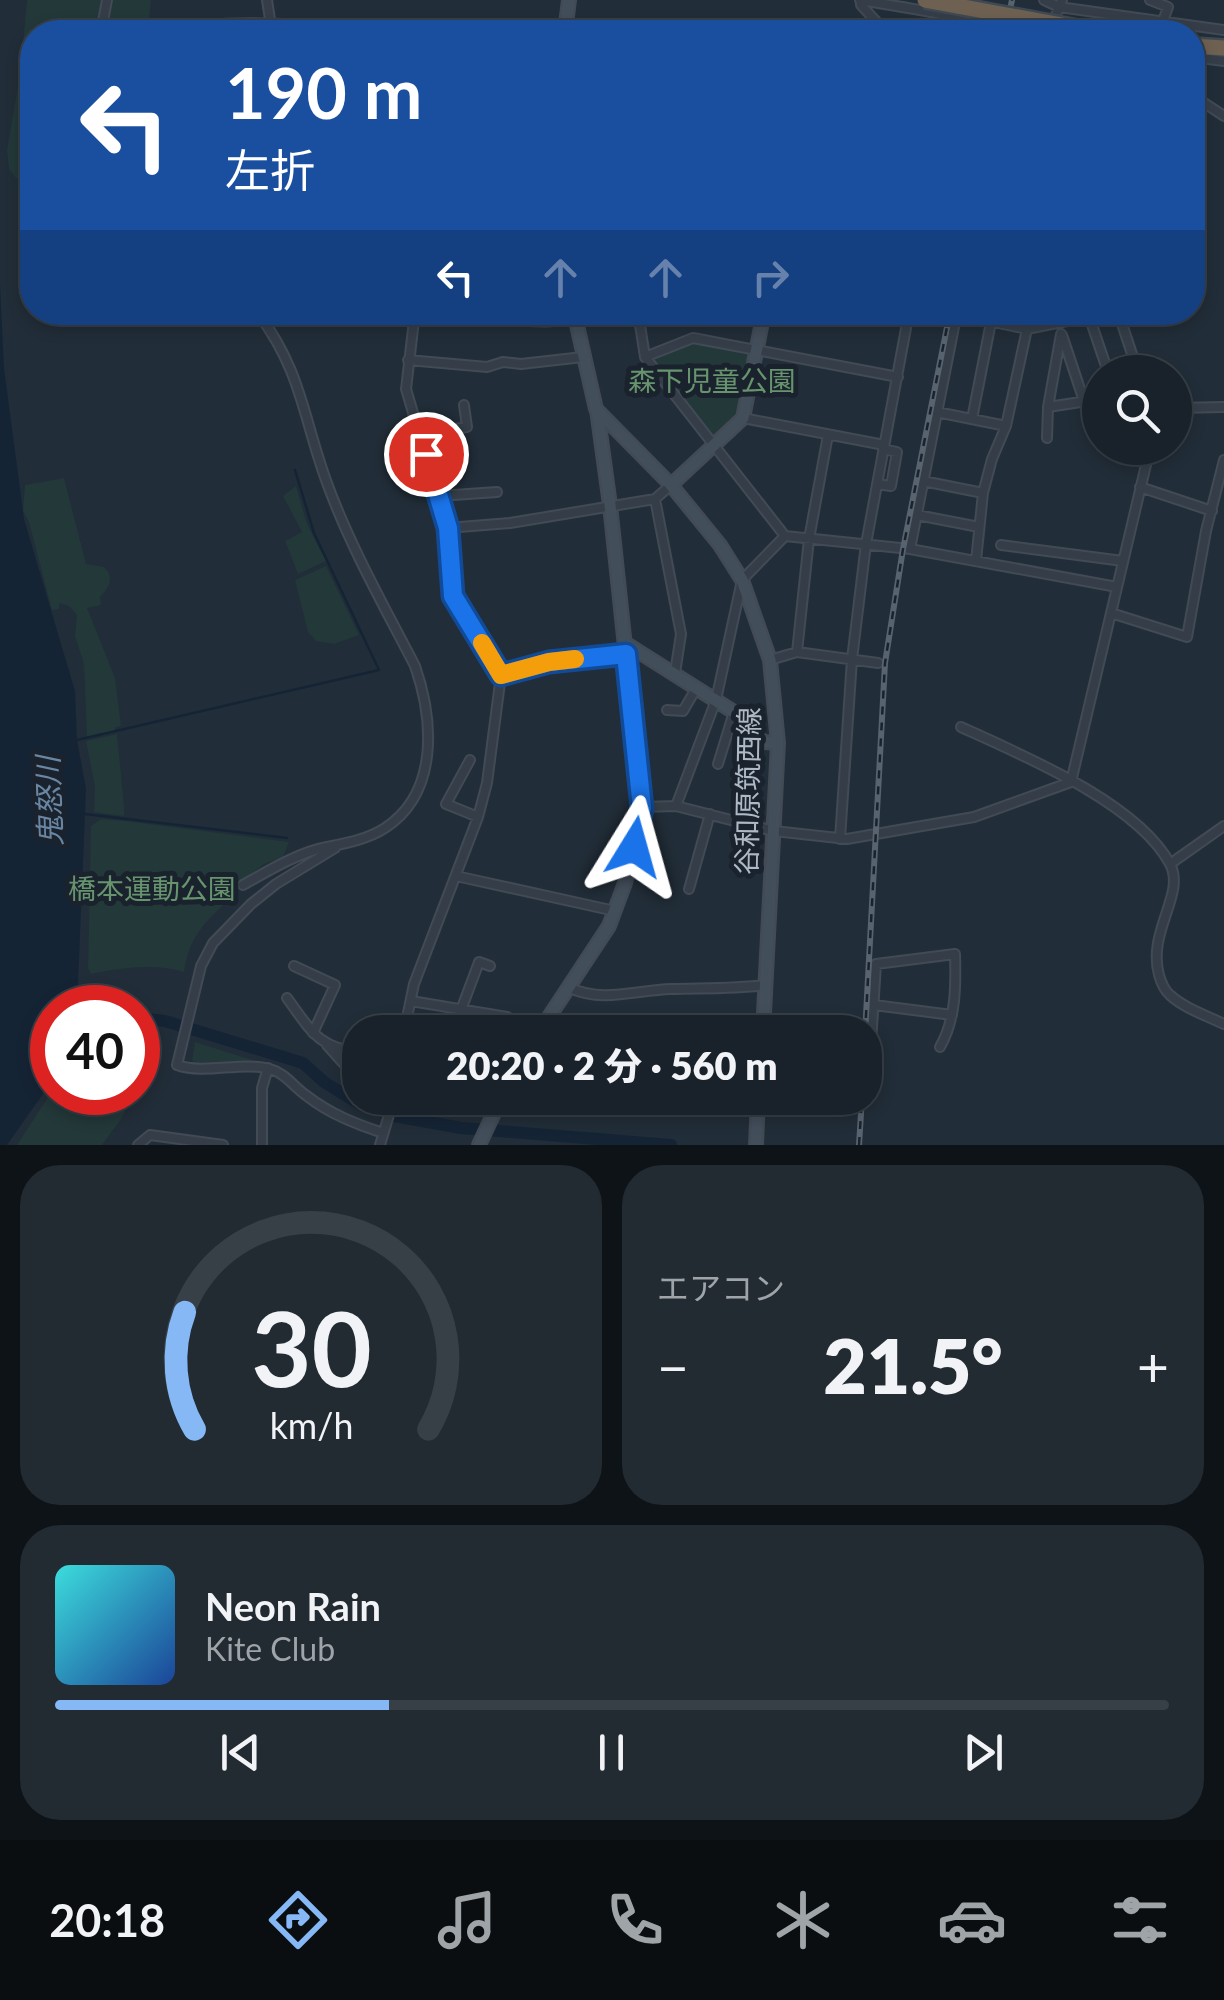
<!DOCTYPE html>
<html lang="ja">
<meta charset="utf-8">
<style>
:root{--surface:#19222a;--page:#222a32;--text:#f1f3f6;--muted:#9fa4a8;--line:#373f47;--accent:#85b8f4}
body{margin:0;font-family:Lato,"Noto Sans JP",sans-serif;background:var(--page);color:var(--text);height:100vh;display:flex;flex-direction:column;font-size:38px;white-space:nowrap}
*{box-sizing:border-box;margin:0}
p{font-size:32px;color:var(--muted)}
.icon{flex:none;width:55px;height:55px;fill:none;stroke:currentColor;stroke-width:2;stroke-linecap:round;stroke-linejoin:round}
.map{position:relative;height:1145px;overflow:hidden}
.side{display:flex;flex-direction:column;gap:20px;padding:20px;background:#0e1317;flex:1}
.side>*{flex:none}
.guide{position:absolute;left:20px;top:20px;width:1185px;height:305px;border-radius:40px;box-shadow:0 5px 15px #0003,0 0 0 2px var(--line);background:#1a4fa0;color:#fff;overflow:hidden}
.controls{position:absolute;left:1082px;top:355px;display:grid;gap:20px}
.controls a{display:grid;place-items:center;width:110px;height:110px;border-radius:50%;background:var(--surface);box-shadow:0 5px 15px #0003,0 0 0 2px var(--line);font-size:50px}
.speed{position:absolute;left:30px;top:985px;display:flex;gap:20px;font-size:50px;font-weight:700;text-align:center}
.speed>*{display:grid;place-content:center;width:130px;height:130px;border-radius:50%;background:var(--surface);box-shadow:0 5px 15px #0003,0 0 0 2px var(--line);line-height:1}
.speed .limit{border:15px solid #d22;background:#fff;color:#111}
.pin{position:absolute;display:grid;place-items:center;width:85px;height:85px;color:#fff;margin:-42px;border:5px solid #fff;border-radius:50%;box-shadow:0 2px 10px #0007}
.me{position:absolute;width:110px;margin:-55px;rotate:8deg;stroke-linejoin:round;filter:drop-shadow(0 0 8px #0008)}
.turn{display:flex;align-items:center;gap:35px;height:210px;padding:0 40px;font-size:45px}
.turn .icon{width:130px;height:130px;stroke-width:2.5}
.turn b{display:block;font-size:70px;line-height:85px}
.lanes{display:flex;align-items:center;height:95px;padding:0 40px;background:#0003;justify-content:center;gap:50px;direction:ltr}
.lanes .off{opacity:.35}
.big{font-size:75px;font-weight:800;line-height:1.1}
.side .widget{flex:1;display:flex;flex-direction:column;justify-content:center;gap:15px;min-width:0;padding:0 35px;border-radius:40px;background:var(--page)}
.side .dial{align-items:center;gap:0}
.dial svg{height:260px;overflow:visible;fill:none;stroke:var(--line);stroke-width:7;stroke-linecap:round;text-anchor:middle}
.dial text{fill:var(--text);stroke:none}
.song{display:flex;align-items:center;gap:30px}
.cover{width:120px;height:120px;border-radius:15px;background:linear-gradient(135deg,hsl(180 70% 55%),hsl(220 70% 35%))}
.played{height:10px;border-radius:5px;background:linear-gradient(90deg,var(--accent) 30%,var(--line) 30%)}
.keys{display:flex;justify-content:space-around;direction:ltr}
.heat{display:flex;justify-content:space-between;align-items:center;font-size:55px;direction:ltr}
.side .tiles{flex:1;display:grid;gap:20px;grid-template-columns:1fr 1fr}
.widget:last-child{grid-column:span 2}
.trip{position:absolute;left:342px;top:1015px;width:540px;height:100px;border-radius:40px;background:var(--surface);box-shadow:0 5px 15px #0003,0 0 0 2px var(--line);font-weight:800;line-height:100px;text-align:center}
.menu{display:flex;height:160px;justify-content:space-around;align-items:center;background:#0a0e11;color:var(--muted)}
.menu .icon{width:70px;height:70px}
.menu .current{color:var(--accent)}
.menu b{font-size:45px;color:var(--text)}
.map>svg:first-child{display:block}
.green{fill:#233839}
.water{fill:#152435}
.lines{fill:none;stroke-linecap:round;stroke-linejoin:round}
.stream{stroke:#152435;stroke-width:2.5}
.river{stroke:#152435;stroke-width:12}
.street-casing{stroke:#414a55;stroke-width:12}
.secondary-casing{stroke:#414a55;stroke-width:16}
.highway-casing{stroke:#3f4953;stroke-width:20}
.street{stroke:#353e48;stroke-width:8}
.secondary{stroke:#434e5b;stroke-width:11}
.highway{stroke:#6e6152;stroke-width:15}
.rail-casing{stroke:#57636f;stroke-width:6}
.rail{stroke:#1a232d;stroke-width:2.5;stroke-dasharray:8;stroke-linecap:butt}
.highway-bridge-casing{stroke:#3f4953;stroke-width:20;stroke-linecap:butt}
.highway-bridge{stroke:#6e6152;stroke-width:15}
.route-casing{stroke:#114b97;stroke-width:25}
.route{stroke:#1a73e8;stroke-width:18}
.slow{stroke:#f59e0b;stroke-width:18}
.labels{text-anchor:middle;stroke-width:10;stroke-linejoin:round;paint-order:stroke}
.park-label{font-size:28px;fill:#67946e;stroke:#1a232d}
.street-label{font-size:28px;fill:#afb9c5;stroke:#1a232d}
.water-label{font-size:30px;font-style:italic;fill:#6986a3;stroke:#1a232d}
</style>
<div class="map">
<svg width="1224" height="1145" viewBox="0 0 1224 1145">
<rect width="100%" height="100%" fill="#212d38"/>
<path class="green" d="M27,0H151L148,32H32V181L16,178L9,169L7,150L20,75Z
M692,341L753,353L742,412L714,440L652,360Z
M64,478L86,564L104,567C115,577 109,588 100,597L101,605L87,608L115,678L121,726L115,727V731L87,737L84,664L75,636L77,615L69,606L59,603V609L52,610L29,522L23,511L25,485Z
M296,486L307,524L326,561L298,574L285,541L302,532L283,496Z
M326,566L359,635L334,644L316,641L308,632L295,580Z
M117,734L124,806V816L94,812L95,787L86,741Z
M101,819L125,821L289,842L283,857L264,864L238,885L237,893C210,917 189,934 184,972C155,963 121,968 91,974L88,968L91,826Z
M195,1042L271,1066L200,1064L192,1061Z
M52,1091V1092L134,1093L121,1119L102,1145H17Z"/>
<path class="water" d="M0,285L4,368L24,519L75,691L77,740L86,789L77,1007L52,1008V1067L43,1094L7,1145H0Z"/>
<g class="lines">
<path class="stream" d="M77,740L379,670L314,533L295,470
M85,814L287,838"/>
<path class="river" d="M138,1018L165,1021L303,1063L324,1082L361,1105L395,1116L461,1128L671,1145"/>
<defs>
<path id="street" d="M267,0L271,26
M860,0C887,5 980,17 995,32
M861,0V5L886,32
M1044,0L1059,7L1224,30
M1150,0L1168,7L1162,24
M101,32L107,0
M185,32C212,15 341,27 377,32
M1049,32L1062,0
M1192,57L1224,61
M1192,95L1224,116
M638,312L645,357L785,536L910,549L1117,587
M1019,312L1023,328
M1118,312L1138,372
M956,314L1027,329L1112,312
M1089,316L1108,372
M493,319C521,319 548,325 575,318
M1062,335L1084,401
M645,357L693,338L898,377
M408,360L487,367L503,362L521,364L583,357
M1048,407L1100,399
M1175,408L1224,407
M937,412L1006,426
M743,418L884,445
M972,419L991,322
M419,435L467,427L464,405
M1047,438L1048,407L1061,334
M923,481L983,493
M877,484L891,486L897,452L883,449
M1140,487L1212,511
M439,496L497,492
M655,499L681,634L675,673
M917,515L979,527
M447,528L510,523L655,499L671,485
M1001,545L1123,561
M910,549L957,312
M976,561L983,493L992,459L1006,426L1027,329
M1111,613L1187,637L1206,531L1224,460
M797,652L809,539L828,435
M770,660L797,652L878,663
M501,675L549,662L626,654
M667,710L683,711L697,687
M961,727C1022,755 1138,803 1170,864C1186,894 1147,931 1159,975C1161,982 1164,990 1170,995C1184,1008 1207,1016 1224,1024
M470,760L446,804L478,817
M718,764L734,712
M1071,782L1150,448
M676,806L716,700L742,580L785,536
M642,807L676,806L774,831L847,839L974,817L1071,782
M840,839L852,659L866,544L909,312
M335,848L276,884L251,904L213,943L201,966L177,1065C206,1075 240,1061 270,1069C285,1073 294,1087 307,1096C330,1114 356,1124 383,1133
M1170,864L1224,826
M456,876L615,911
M243,885C268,871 299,852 327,847C347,843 368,839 385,828C440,792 433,718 415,666C384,606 350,546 327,483C303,418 302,371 257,312
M689,889L710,814
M294,966L335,985L313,1033
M570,988C603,1003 636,990 671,989C703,988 733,989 765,985
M287,998C310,1029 318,1049 360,1052
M411,1001L507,1017L533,1032
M874,1005L952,1015
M461,1010L479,962L490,966
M404,1032L414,984L478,817L487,783L501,675L453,596L447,528L406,389L415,312
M327,1045L360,1082
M869,1075L876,964L955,954C956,986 956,1019 940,1047
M806,1098L805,1101L852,1109V1098
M138,1145L150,1135L223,1145
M262,1145V1088L268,1068
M380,1145L394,1098"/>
<path id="secondary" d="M565,32L569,0
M574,312L596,409L671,485L720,545L742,580L770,660L778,743L763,1032
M671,485L743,418L764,312
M625,643L734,712L763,742L778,743
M539,1032L609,926L625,883L642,807L610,505L597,410
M479,1145L501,1098
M756,1145L758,1098"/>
<path id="highway" d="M1192,46L1224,48"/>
</defs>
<use href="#street" class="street-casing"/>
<use href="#secondary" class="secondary-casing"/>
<use href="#highway" class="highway-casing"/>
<use href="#street" class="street"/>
<use href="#secondary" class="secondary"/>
<use href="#highway" class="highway"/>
<defs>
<path id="rail" d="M1005,32L1012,0
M865,1034L885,663L903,549L950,312
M859,1145L862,1098"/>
</defs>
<use href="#rail" class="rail-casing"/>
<use href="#rail" class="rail"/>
<defs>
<path id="highway-bridge" d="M925,0L1099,32"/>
</defs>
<use href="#highway-bridge" class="highway-bridge-casing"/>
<use href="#highway-bridge" class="highway-bridge"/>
</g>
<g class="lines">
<defs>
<path id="route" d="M426,454L448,528L453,596L501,675L549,662L626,654L642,808L634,847"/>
</defs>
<use href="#route" class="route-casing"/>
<use href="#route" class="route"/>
<path class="slow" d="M482,643L501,675L549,662L575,659"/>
</g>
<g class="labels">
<g class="park-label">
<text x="712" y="391">森下児童公園</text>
<text x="152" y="899">橋本運動公園</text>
</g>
<g class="street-label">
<text transform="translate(748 791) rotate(-89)" y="10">谷和原筑西線</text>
</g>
<g class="water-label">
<text transform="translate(50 801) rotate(-92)" y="10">鬼怒川</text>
</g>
</g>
</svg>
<div class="controls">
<a><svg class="icon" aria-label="search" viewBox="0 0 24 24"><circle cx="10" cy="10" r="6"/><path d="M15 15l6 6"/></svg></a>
</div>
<div class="speed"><div class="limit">40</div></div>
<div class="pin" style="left:426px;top:454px;background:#d93025"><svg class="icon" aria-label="arrive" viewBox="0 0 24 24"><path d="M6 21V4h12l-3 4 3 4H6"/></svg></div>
<svg class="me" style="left:634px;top:847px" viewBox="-20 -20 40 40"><path d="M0-17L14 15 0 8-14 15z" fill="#1a73e8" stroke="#fff" stroke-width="4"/></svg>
<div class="trip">20:20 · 2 分 · 560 m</div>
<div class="guide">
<div class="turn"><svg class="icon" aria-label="left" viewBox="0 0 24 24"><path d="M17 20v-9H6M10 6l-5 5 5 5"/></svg><div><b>190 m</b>左折</div></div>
<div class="lanes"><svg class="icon" aria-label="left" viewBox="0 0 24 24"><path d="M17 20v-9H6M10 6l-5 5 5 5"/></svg><svg class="icon off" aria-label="ahead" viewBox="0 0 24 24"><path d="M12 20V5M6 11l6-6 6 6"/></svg><svg class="icon off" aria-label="ahead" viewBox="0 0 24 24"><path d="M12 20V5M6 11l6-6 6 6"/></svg><svg class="icon off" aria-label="right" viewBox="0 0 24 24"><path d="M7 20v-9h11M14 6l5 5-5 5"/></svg></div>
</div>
</div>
<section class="side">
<div class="tiles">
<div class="widget dial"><svg viewBox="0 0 100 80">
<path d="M14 69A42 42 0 1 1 86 69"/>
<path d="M14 69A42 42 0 0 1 11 33" stroke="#85b8f4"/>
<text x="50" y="56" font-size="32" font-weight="700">30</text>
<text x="50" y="72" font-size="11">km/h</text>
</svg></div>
<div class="widget"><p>エアコン</p>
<div class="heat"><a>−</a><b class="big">21.5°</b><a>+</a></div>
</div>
<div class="widget">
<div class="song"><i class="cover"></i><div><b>Neon Rain</b><p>Kite Club</p></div></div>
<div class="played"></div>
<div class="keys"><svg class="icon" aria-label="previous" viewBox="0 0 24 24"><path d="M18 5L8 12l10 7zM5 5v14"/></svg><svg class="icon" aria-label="pause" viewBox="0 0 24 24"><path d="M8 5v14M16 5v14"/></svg><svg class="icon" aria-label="next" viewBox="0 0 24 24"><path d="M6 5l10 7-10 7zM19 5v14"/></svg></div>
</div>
</div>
</section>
<nav class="menu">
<b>20:18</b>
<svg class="icon current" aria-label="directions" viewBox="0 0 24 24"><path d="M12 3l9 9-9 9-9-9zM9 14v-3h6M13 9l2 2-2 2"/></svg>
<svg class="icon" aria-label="music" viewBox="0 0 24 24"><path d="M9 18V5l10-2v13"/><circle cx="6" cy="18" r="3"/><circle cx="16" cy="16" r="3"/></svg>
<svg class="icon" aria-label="phone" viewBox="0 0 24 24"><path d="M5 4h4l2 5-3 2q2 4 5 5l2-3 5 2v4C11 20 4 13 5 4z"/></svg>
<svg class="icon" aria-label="climate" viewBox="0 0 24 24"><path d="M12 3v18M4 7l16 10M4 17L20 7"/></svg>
<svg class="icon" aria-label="car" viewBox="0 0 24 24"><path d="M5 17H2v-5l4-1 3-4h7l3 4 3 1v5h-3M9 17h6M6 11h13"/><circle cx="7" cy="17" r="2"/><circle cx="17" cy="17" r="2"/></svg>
<svg class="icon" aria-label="filters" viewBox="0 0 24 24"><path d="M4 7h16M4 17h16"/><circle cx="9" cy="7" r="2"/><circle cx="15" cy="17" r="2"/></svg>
</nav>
